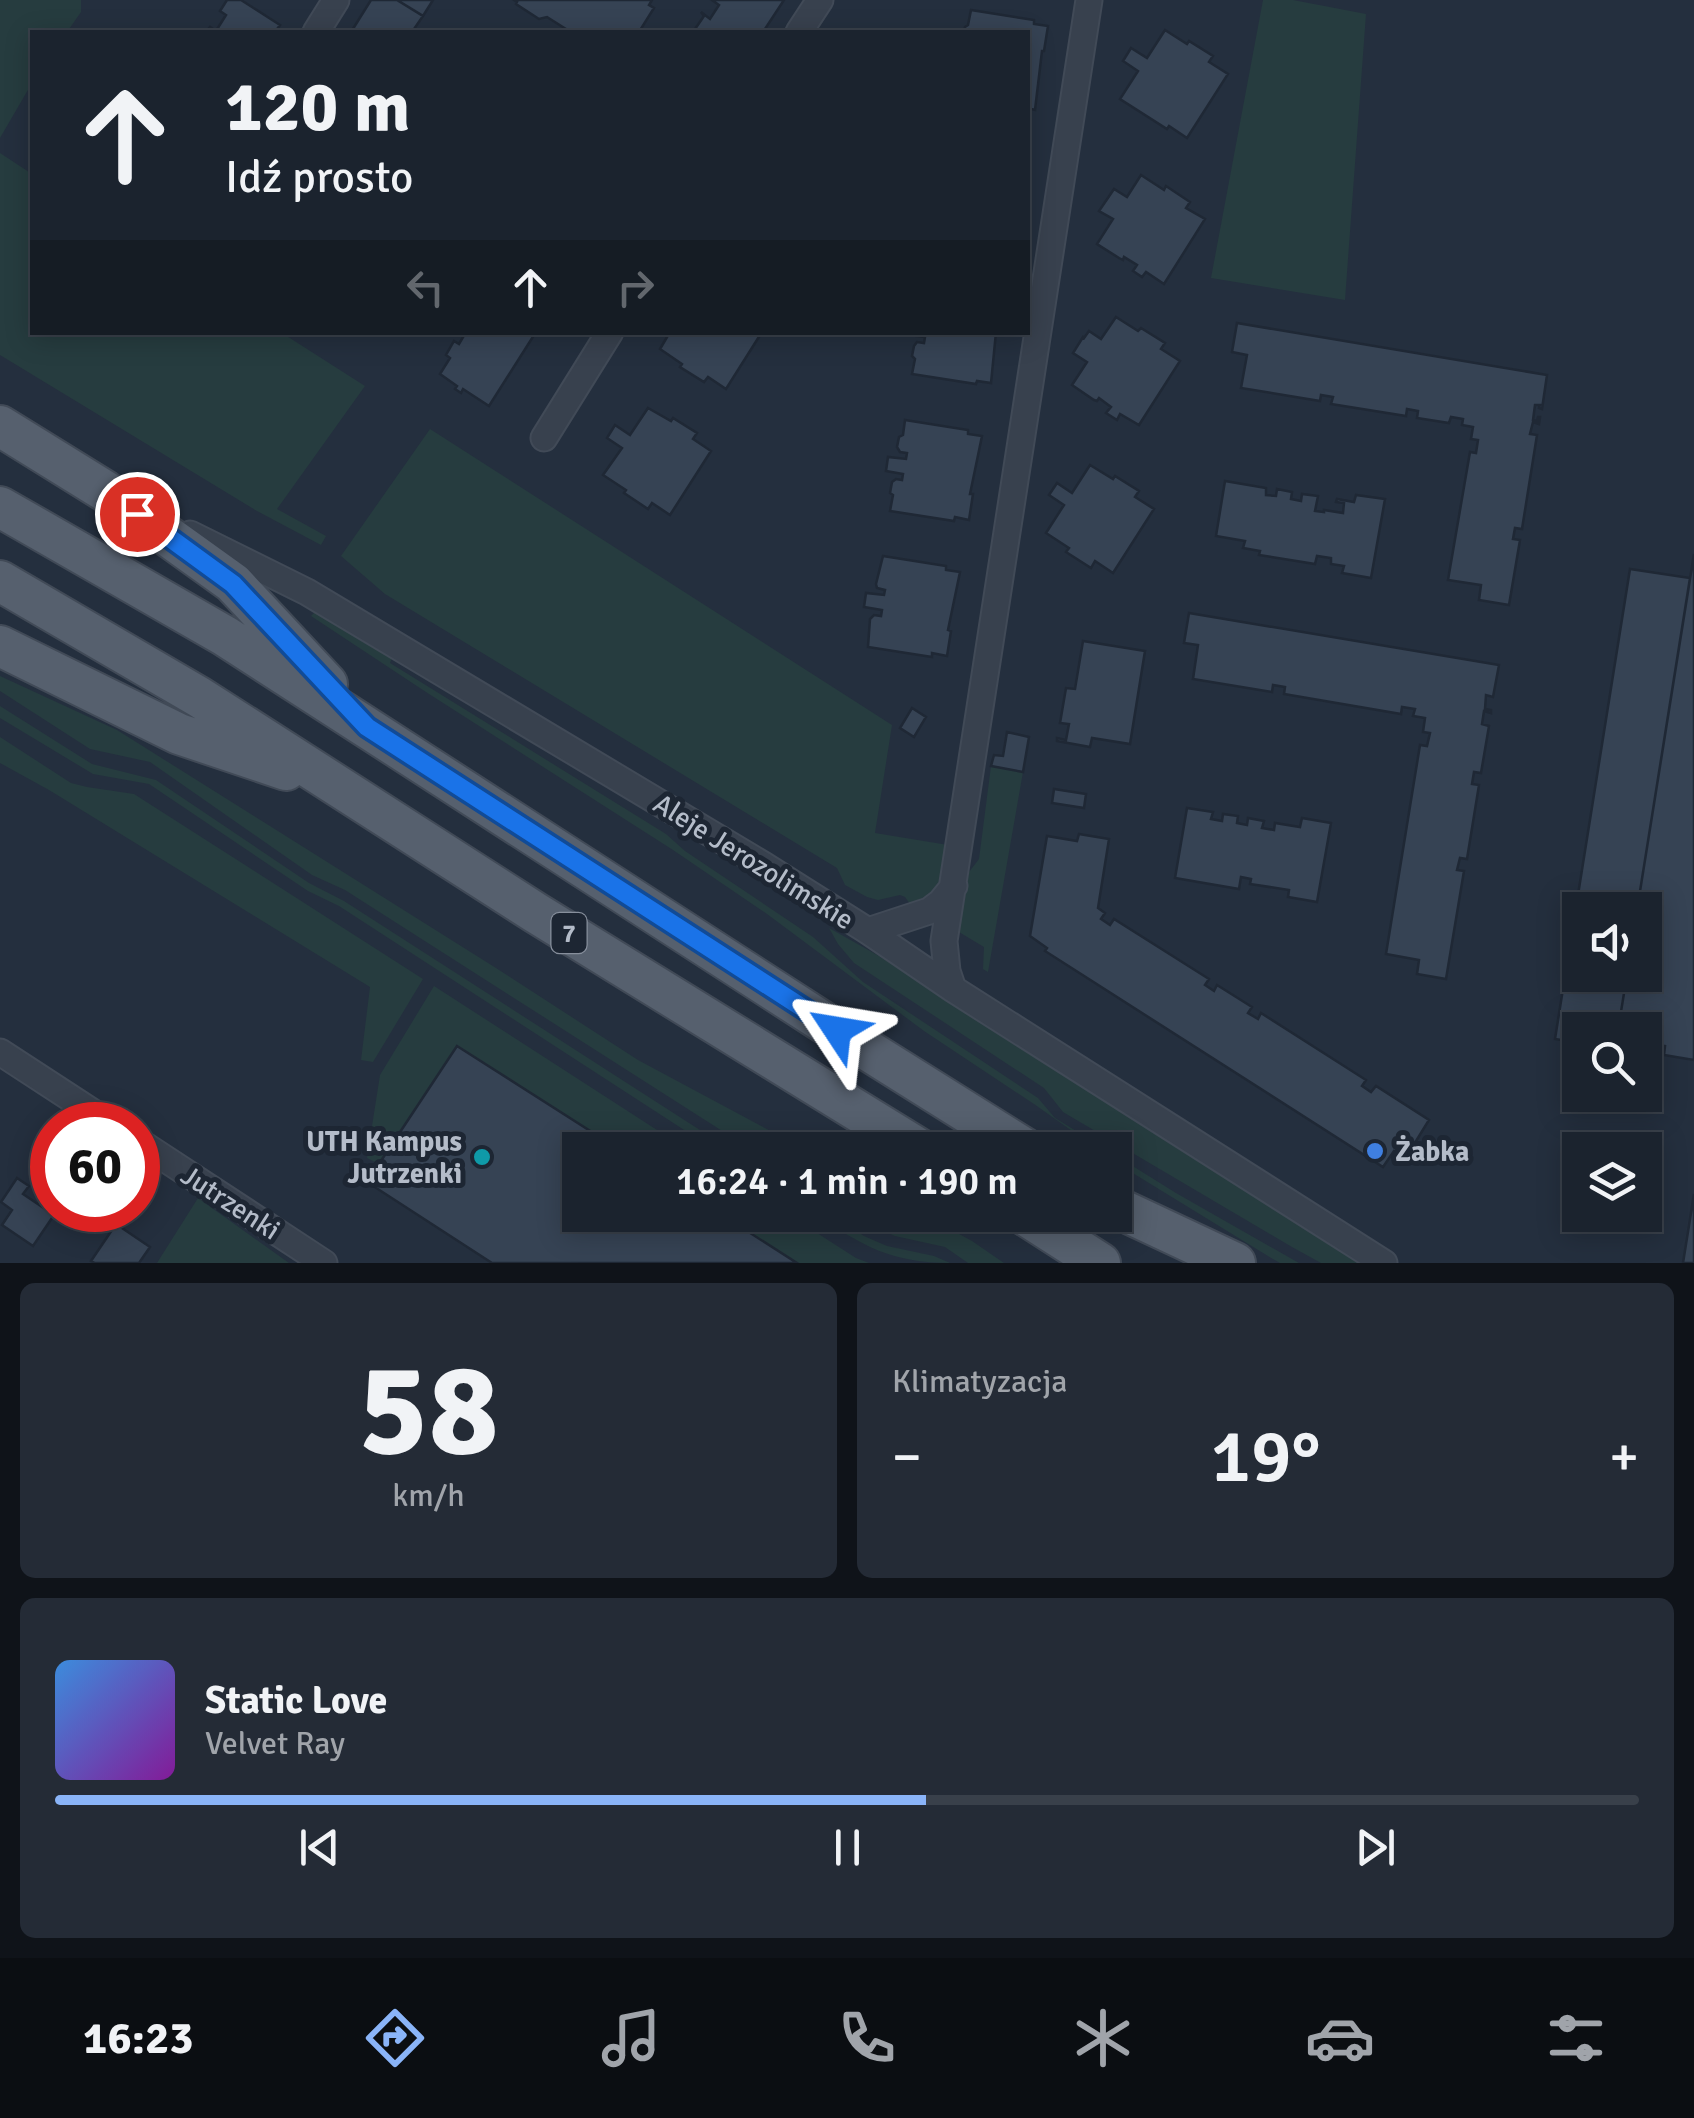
<!DOCTYPE html>
<html lang="pl">
<meta charset="utf-8">
<style>
:root{--surface:#1b232e;--page:#242b36;--text:#f1f3f6;--muted:#a0a4aa;--line:#39404a;--accent:#8ab4f8}
body{margin:0;font-family:Signika,sans-serif;background:var(--page);color:var(--text);height:100vh;display:flex;flex-direction:column;font-size:38px;white-space:nowrap}
*{box-sizing:border-box;margin:0}
p{font-size:32px;color:var(--muted)}
.icon{flex:none;width:55px;height:55px;fill:none;stroke:currentColor;stroke-width:2;stroke-linecap:round;stroke-linejoin:round}
.map{position:relative;height:1263px;overflow:hidden}
.details{display:flex;flex-direction:column;gap:20px;padding:20px;background:#0f1319;flex:1}
.details>*{flex:none}
.top-card{position:absolute;left:30px;top:30px;width:1000px;height:305px;border-radius:0px;box-shadow:0 5px 25px #0003,0 0 0 2px var(--line);background:#1b232e;color:var(--text);overflow:hidden}
.controls{position:absolute;left:1562px;top:892px;display:grid;gap:20px}
.controls a{display:grid;place-items:center;width:100px;height:100px;border-radius:0px;background:var(--surface);box-shadow:0 5px 25px #0003,0 0 0 2px var(--line);font-size:50px}
.speed{position:absolute;left:30px;top:1102px;display:flex;gap:20px;font-size:50px;font-weight:700;text-align:center}
.speed>*{display:grid;place-content:center;width:130px;height:130px;border-radius:50%;background:var(--surface);box-shadow:0 5px 25px #0003,0 0 0 2px var(--line);line-height:1}
.speed .limit{border:15px solid #d22;background:#fff;color:#111}
.pin{position:absolute;display:grid;place-items:center;width:85px;height:85px;color:#fff;margin:-42px;border:5px solid #fff;border-radius:50%;box-shadow:0 2px 10px #0007}
.me{position:absolute;width:110px;margin:-55px;rotate:303deg;stroke-linejoin:round;filter:drop-shadow(0 0 8px #0008)}
.turn{display:flex;align-items:center;gap:35px;height:210px;padding:0 30px;font-size:45px}
.turn .icon{width:130px;height:130px;stroke-width:2.5}
.turn b{display:block;font-size:70px;line-height:85px}
.lanes{display:flex;align-items:center;height:95px;padding:0 30px;background:#0003;justify-content:center;gap:50px;direction:ltr}
.lanes .off{opacity:.35}
.big{font-size:75px;font-weight:600;line-height:1.1}
.details .tile{flex:1;display:flex;flex-direction:column;justify-content:center;gap:15px;min-width:0;padding:0 35px;border-radius:15px;background:var(--page)}
.details .dial{align-items:center;gap:0}
.dial b{font-size:130px;line-height:1}
.song{display:flex;align-items:center;gap:30px}
.cover{width:120px;height:120px;border-radius:15px;background:linear-gradient(135deg,hsl(210 70% 55%),hsl(290 70% 35%))}
.played{height:10px;border-radius:5px;background:linear-gradient(90deg,var(--accent) 55%,var(--line) 55%)}
.keys{display:flex;justify-content:space-around;direction:ltr}
.heat{display:flex;justify-content:space-between;align-items:center;font-size:55px;direction:ltr}
.details .tiles{flex:1;display:grid;gap:20px;grid-template-columns:1fr 1fr}
.tile:last-child{grid-column:span 2}
.trip{position:absolute;left:562px;top:1132px;width:570px;height:100px;border-radius:0px;background:var(--surface);box-shadow:0 5px 25px #0003,0 0 0 2px var(--line);font-weight:600;line-height:100px;text-align:center}
.menu{display:flex;height:160px;justify-content:space-around;align-items:center;background:#0b0e12;color:var(--muted)}
.menu .icon{width:70px;height:70px}
.menu .selected{color:var(--accent)}
.menu b{font-size:45px;color:var(--text)}
.map>svg:first-child{display:block}
.green{fill:#263c3f}
.building{fill:#364354;stroke:#1f2835;stroke-width:2.5}
.lines{fill:none;stroke-linecap:round;stroke-linejoin:round}
.street-casing{stroke:#414a57;stroke-width:29}
.primary-casing{stroke:#414a57;stroke-width:44}
.street{stroke:#38414e;stroke-width:25}
.primary{stroke:#56606e;stroke-width:40}
.route-casing{stroke:#114b97;stroke-width:25}
.route{stroke:#1a73e8;stroke-width:18}
.shop-dot{fill:#3f7fe0;stroke:#1d2633;stroke-width:4}
.culture-dot{fill:#0f9aa8;stroke:#1d2633;stroke-width:4}
.labels{text-anchor:middle;stroke-width:10;stroke-linejoin:round;paint-order:stroke}
.shield{fill:#1d2633;stroke:#878f9c;stroke-width:2.5}
.shield-label{font-size:25px;font-weight:bold;fill:#b4bcc9}
.street-label{font-size:28px;fill:#b4bcc9;stroke:#1d2633}
.poi-label{font-size:28px;font-weight:bold;fill:#b4bcc9;stroke:#1d2633;text-anchor:end}
</style>
<div class="map">
<svg width="1694" height="1263" viewBox="0 0 1694 1263">
<rect width="100%" height="100%" fill="#242f3e"/>
<path class="green" d="M0,0H81V12L67,32H32V83L0,138Z
M1263,0H1293L1366,14L1345,300L1211,278Z
M0,153L32,174V332L282,333L365,386L277,509L326,536L321,545L257,511L0,355Z
M430,429L892,725L875,833L948,845C943,877 943,891 910,904L905,897L900,895L878,900L867,897L845,885L837,868L385,594L341,556Z
M315,612L392,658L390,663L666,834L685,851L813,937L863,982L1038,1098L1055,1118L1107,1150H1099L1034,1104L924,1031L767,914L673,850L429,694L311,616Z
M0,676L117,730L496,968L638,1060L806,1150H752L345,890L312,875L150,762L90,749L0,691Z
M0,706L92,764L156,780L309,883L344,901L731,1150H715L339,906L308,891L149,784L93,774L0,718Z
M0,737L71,783L87,787L134,794L423,979L373,1062L361,1060L370,987L49,790L0,763Z
M991,766L1023,772L988,972L983,969L984,947L959,932L969,872L979,859Z
M829,928L879,956L988,1025L1358,1263H1321L1292,1247L1063,1112L1044,1088L854,963L838,944Z
M434,986L688,1150H620L457,1046L379,1164L367,1158L380,1075Z
M1115,1155L1176,1193L1299,1263H1280L1273,1259L1118,1164L1115,1162Z
M198,1198L289,1263H157Z
M722,1215H789L856,1258L869,1263H797Z
M816,1215H832L864,1236L887,1246L934,1256L950,1263C892,1263 863,1246 816,1215Z
M854,1215H924L972,1241L1004,1263H968L945,1247L895,1236L869,1225Z"/>
<path class="building" d="M227,0H241L280,25L275,32H206L210,27L216,31L226,15L220,11Z
M371,0H397L423,16L412,32H351Z
M397,0H433L423,16Z
M514,0H652L649,5L654,8L639,32H567L566,29L547,17L539,19L516,4L517,2Z
M712,0H784L763,32H693L704,16L701,12L710,19L719,5Z
M971,10L1034,20V24L1048,26L1044,51H1042L1035,110L1028,108V32H964L965,27L968,25Z
M1165,30L1187,44L1189,41L1213,56L1209,62L1228,74L1187,138L1169,126L1167,129L1120,99L1138,71L1123,61L1131,48L1147,58Z
M1141,175L1164,190L1166,186L1190,202L1186,208L1205,219L1164,284L1146,272L1142,277L1133,271L1137,265L1124,257L1123,260L1119,258L1097,244L1113,219L1099,211L1114,189L1127,197Z
M1116,317L1138,331L1141,328L1165,343L1161,349L1180,361L1139,425L1120,414L1117,420L1106,413L1111,407L1099,398L1097,401L1094,400L1072,385L1087,362L1073,353L1083,337L1084,338L1089,331L1101,339Z
M1237,323L1547,375L1542,409L1539,408L1540,405H1535L1533,420L1537,421L1538,417H1540L1539,424L1533,422L1530,434L1537,435L1522,529L1515,528L1513,539L1520,540L1509,605L1479,600L1481,585L1448,580L1470,452L1476,453L1478,440L1471,439L1473,427L1462,425L1463,419L1451,417L1449,423L1417,418L1418,411L1407,409L1406,416L1331,404L1333,397L1321,395L1320,401L1241,388L1247,355L1232,352Z
M466,332H536L489,406L463,389L461,393L455,389L457,386L440,374L450,358L446,355L454,341L459,344Z
M670,332H762L726,389L708,377L704,382L680,367L682,364L660,349Z
M908,332H996L991,383L977,381L976,384L912,374L915,359L912,356L914,346L917,342L924,343L925,337L908,335Z
M648,408L671,421L673,418L697,433L693,439L711,451L670,515L652,503L648,509L624,493L626,490L603,475L622,448L607,438L615,425L630,435Z
M905,420L968,430V434L982,436L970,494H973L969,520L955,517L954,521L890,511L893,495L890,493L892,482L896,479L902,480L903,474L886,471L888,457L906,459L907,453L900,452L897,447L899,437L903,435Z
M1090,465L1113,479L1115,476L1139,491L1135,497L1154,509L1113,573L1095,561L1091,568L1066,552L1069,548L1046,533L1064,505L1049,495L1057,483L1072,493Z
M1225,481L1266,488V495L1276,496L1277,489L1292,492L1291,499L1301,501L1302,494L1318,496L1315,511L1324,512V510L1343,513L1344,503L1336,502L1337,499L1354,502L1356,495L1385,499L1371,578L1342,573L1344,566L1331,564V558L1317,556L1315,564L1259,555L1260,551L1243,548L1245,541L1216,536Z
M1694,554V1060L1664,1055L1665,1046L1645,1043V1030H1618L1627,975H1645V910H1637Z
M883,556L946,566V570L960,572L948,630L951,631L947,656L932,653V657L868,647L870,619L874,615L881,616L882,610L864,607L866,593L884,595L885,590L877,588L876,584Z
M1630,569L1690,578L1637,910H1580V975H1627L1618,1030H1580V1043L1555,1039Z
M1189,613L1499,665L1493,697L1486,695L1485,709L1491,710V713L1484,711L1482,724L1489,726L1481,773L1474,772L1472,784L1479,785L1467,859L1460,858L1457,870L1464,871L1446,979L1417,974L1419,960L1386,954L1420,745L1427,746L1430,733L1423,732L1425,718L1413,716L1415,709L1402,707L1401,714L1284,694L1285,687L1273,685L1272,692L1193,679L1198,645L1184,643Z
M1083,641L1145,651L1130,744L1092,738L1090,747L1057,741V738L1066,740L1069,724L1060,723L1066,688L1075,689Z
M912,708L926,717L914,737L900,728Z
M1007,732L1029,737L1023,772L991,766L994,755L1003,756Z
M1054,789L1086,794L1084,808L1052,803Z
M1187,808L1213,812L1211,819L1222,821L1223,814L1238,816L1237,823L1247,825L1248,818L1264,821L1262,828L1274,830L1275,823L1300,827L1302,818L1331,823L1317,902L1288,897L1289,890L1250,884L1251,879L1241,877L1239,889L1175,878Z
M1079,834L1109,839L1098,908L1105,913L1101,919L1110,925L1114,919L1209,979L1205,985L1214,991L1217,985L1252,1007L1248,1013L1258,1019L1261,1013L1366,1080L1362,1086L1371,1092L1376,1086L1429,1120L1413,1146L1406,1142L1399,1154L1394,1151L1383,1167L1045,951L1047,948L1030,936L1047,836L1077,841Z
M457,1046L620,1150H580V1215H722L797,1263H492L367,1182Z
M17,1178L29,1186L23,1194L54,1215L33,1246L2,1225L12,1210L1,1202Z
M1694,1194V1263H1683Z
M116,1224L150,1247L139,1263H95L91,1261Z"/>
<g class="lines">
<defs>
<path id="street" d="M316,32L336,0
M799,32L820,0
M544,438L610,332
M190,534L307,592L765,866L868,931L953,989L1384,1263
M868,931L929,911L941,902L954,886
M953,989L947,971L944,941L1089,0
M0,1052L112,1125
M138,1141L324,1263"/>
<path id="primary" d="M0,426L105,491L233,583L327,684
M0,507L225,636L837,1031L1027,1150
M0,581L199,697L536,913L921,1150
M0,646L179,734L286,770
M1122,1210L1235,1263
M1025,1215L1100,1263"/>
</defs>
<use href="#street" class="street-casing"/>
<use href="#primary" class="primary-casing"/>
<use href="#street" class="street"/>
<use href="#primary" class="primary"/>
</g>
<g class="lines">
<defs>
<path id="route" d="M137,514L233,584L367,727L837,1030"/>
</defs>
<use href="#route" class="route-casing"/>
<use href="#route" class="route"/>
</g>
<circle class="shop-dot" cx="1375" cy="1151" r="10"/>
<circle class="culture-dot" cx="482" cy="1157" r="10"/>
<g class="labels">
<rect class="shield" x="551.5" y="913" width="35" height="40" rx="8"/>
<g class="shield-label">
<text x="569" y="942">7</text>
</g>
<g class="street-label">
<text transform="translate(754 861) rotate(32)" y="10">Aleje Jerozolimskie</text>
<text transform="translate(231 1202) rotate(33)" y="10">Jutrzenki</text>
</g>
<g class="poi-label">
<text x="462" y="1151">UTH Kampus<tspan x="462" dy="32">Jutrzenki</tspan></text>
<text x="1395" y="1161" text-anchor="start">Żabka</text>
</g>
</g>
</svg>
<div class="controls">
<a><svg class="icon" aria-label="sound" viewBox="0 0 24 24"><path d="M4 9h4l5-4v14l-5-4H4zM17 9q2 3 0 6"/></svg></a>
<a><svg class="icon" aria-label="search" viewBox="0 0 24 24"><circle cx="10" cy="10" r="6"/><path d="M15 15l6 6"/></svg></a>
<a><svg class="icon" aria-label="layers" viewBox="0 0 24 24"><path d="M12 4l9 5-9 5-9-5zM3 14l9 5 9-5"/></svg></a>
</div>
<div class="speed"><div class="limit">60</div></div>
<div class="pin" style="left:137px;top:514px;background:#d93025"><svg class="icon" aria-label="arrive" viewBox="0 0 24 24"><path d="M6 21V4h12l-3 4 3 4H6"/></svg></div>
<svg class="me" style="left:837px;top:1030px" viewBox="-20 -20 40 40"><path d="M0-17L14 15 0 8-14 15z" fill="#1a73e8" stroke="#fff" stroke-width="4"/></svg>
<div class="trip">16:24 · 1 min · 190 m</div>
<div class="top-card">
<div class="turn"><svg class="icon" aria-label="ahead" viewBox="0 0 24 24"><path d="M12 20V5M6 11l6-6 6 6"/></svg><div><b>120 m</b>Idź prosto</div></div>
<div class="lanes"><svg class="icon off" aria-label="left" viewBox="0 0 24 24"><path d="M17 20v-9H6M10 6l-5 5 5 5"/></svg><svg class="icon" aria-label="ahead" viewBox="0 0 24 24"><path d="M12 20V5M6 11l6-6 6 6"/></svg><svg class="icon off" aria-label="right" viewBox="0 0 24 24"><path d="M7 20v-9h11M14 6l5 5-5 5"/></svg></div>
</div>
</div>
<section class="details">
<div class="tiles">
<div class="tile dial"><b>58</b><p>km/h</p></div>
<div class="tile"><p>Klimatyzacja</p>
<div class="heat"><a>−</a><b class="big">19°</b><a>+</a></div>
</div>
<div class="tile">
<div class="song"><i class="cover"></i><div><b>Static Love</b><p>Velvet Ray</p></div></div>
<div class="played"></div>
<div class="keys"><svg class="icon" aria-label="previous" viewBox="0 0 24 24"><path d="M18 5L8 12l10 7zM5 5v14"/></svg><svg class="icon" aria-label="pause" viewBox="0 0 24 24"><path d="M8 5v14M16 5v14"/></svg><svg class="icon" aria-label="next" viewBox="0 0 24 24"><path d="M6 5l10 7-10 7zM19 5v14"/></svg></div>
</div>
</div>
</section>
<nav class="menu">
<b>16:23</b>
<svg class="icon selected" aria-label="directions" viewBox="0 0 24 24"><path d="M12 3l9 9-9 9-9-9zM9 14v-3h6M13 9l2 2-2 2"/></svg>
<svg class="icon" aria-label="music" viewBox="0 0 24 24"><path d="M9 18V5l10-2v13"/><circle cx="6" cy="18" r="3"/><circle cx="16" cy="16" r="3"/></svg>
<svg class="icon" aria-label="phone" viewBox="0 0 24 24"><path d="M5 4h4l2 5-3 2q2 4 5 5l2-3 5 2v4C11 20 4 13 5 4z"/></svg>
<svg class="icon" aria-label="climate" viewBox="0 0 24 24"><path d="M12 3v18M4 7l16 10M4 17L20 7"/></svg>
<svg class="icon" aria-label="car" viewBox="0 0 24 24"><path d="M5 17H2v-5l4-1 3-4h7l3 4 3 1v5h-3M9 17h6M6 11h13"/><circle cx="7" cy="17" r="2"/><circle cx="17" cy="17" r="2"/></svg>
<svg class="icon" aria-label="filters" viewBox="0 0 24 24"><path d="M4 7h16M4 17h16"/><circle cx="9" cy="7" r="2"/><circle cx="15" cy="17" r="2"/></svg>
</nav>
